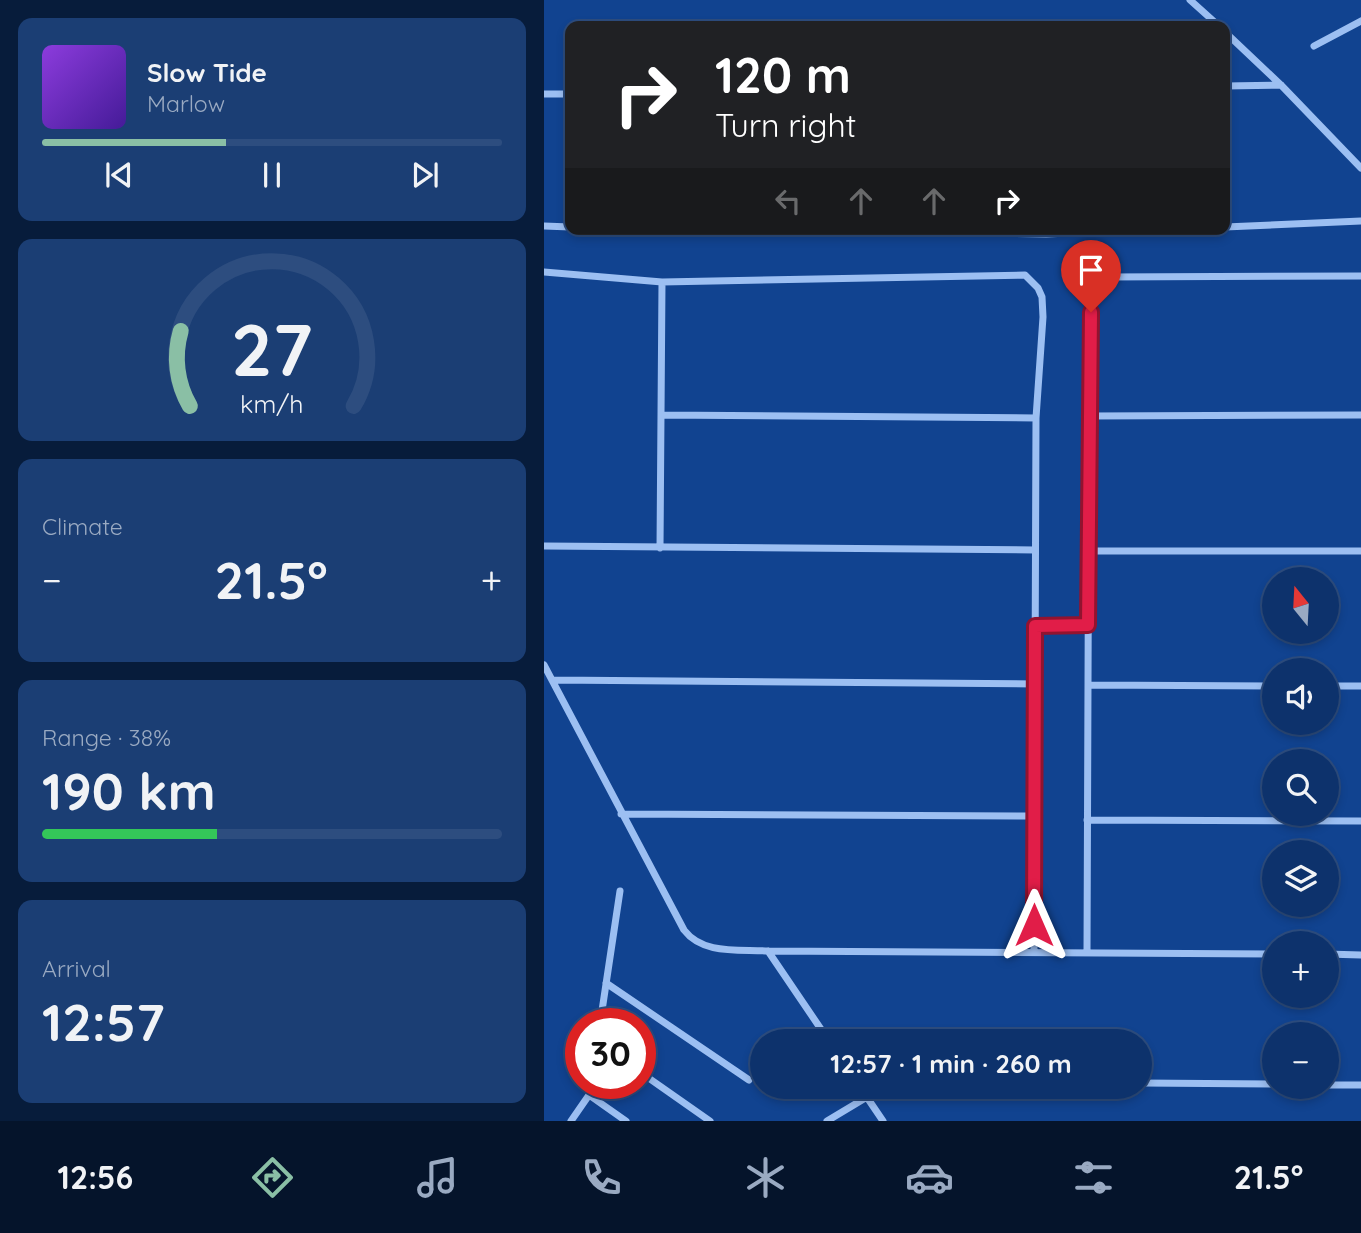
<!DOCTYPE html>
<meta charset="utf-8">
<style>
:root{--surface:#0d326c;--page:#1b3e74;--text:#f1f3f6;--muted:#9aaac2;--line:#2d4d7f;--accent:#8abfa5}
body{margin:0;font-family:Quicksand,sans-serif;background:var(--page);color:var(--text);height:100vh;display:flex;flex-direction:column;font-size:26px;white-space:nowrap}
*{box-sizing:border-box;margin:0}
p{font-size:23px;color:var(--muted)}
.icon{flex:none;width:38px;height:38px;fill:none;stroke:currentColor;stroke-width:2;stroke-linecap:round;stroke-linejoin:round}
.map{position:relative;flex:1;overflow:hidden}
.drawer{display:flex;flex-direction:column;gap:18px;padding:18px;background:#071c3b;width:544px}
.drawer>*{flex:none}
.top-card{position:absolute;left:21px;top:21px;width:665px;height:214px;border-radius:14px;box-shadow:0 4px 10px #0003,0 0 0 2px var(--line);background:#202124;color:#fff;overflow:hidden}
.needle{width:46px;rotate:342deg}
.tools{position:absolute;left:718px;top:567px;display:grid;gap:14px}
.tools a{display:grid;place-items:center;width:77px;height:77px;border-radius:50%;background:var(--surface);box-shadow:0 4px 10px #0003,0 0 0 2px var(--line);font-size:35px}
.speed{position:absolute;left:21px;top:1008px;display:flex;gap:14px;font-size:35px;font-weight:700;text-align:center}
.speed>*{display:grid;place-content:center;width:91px;height:91px;border-radius:50%;background:var(--surface);box-shadow:0 4px 10px #0003,0 0 0 2px var(--line);line-height:1}
.speed .limit{border:10px solid #d22;background:#fff;color:#111}
.pin{position:absolute;display:grid;place-items:center;width:60px;height:60px;color:#fff;margin:-72px -30px;border-radius:50% 50% 50% 0;rotate:-45deg;box-shadow:0 0 7px #0007}
.pin .icon{rotate:45deg}
.me{position:absolute;width:77px;margin:-38px;rotate:0deg;stroke-linejoin:round;filter:drop-shadow(0 0 5px #0008)}
.turn{display:flex;align-items:center;gap:24px;height:147px;padding:0 35px;font-size:32px}
.turn .icon{width:91px;height:91px;stroke-width:2.5}
.turn b{display:block;font-size:49px;line-height:60px}
.lanes{display:flex;align-items:center;height:66px;padding:0 35px;background:#0003;justify-content:center;gap:35px;direction:ltr}
.lanes .off{opacity:.35}
.big{font-size:52px;font-weight:700;line-height:1.1}
.drawer .card{flex:1;display:flex;flex-direction:column;justify-content:center;gap:10px;min-width:0;padding:0 24px;border-radius:14px;background:var(--page)}
.drawer .dial{align-items:center;gap:0}
.dial svg{height:182px;overflow:visible;fill:none;stroke:var(--line);stroke-width:7;stroke-linecap:round;text-anchor:middle}
.dial text{fill:var(--text);stroke:none}
.song{display:flex;align-items:center;gap:21px}
.cover{width:84px;height:84px;border-radius:10px;background:linear-gradient(135deg,hsl(270 70% 55%),hsl(260 70% 35%))}
.played{height:7px;border-radius:4px;background:linear-gradient(90deg,var(--accent) 40%,var(--line) 40%)}
.keys{display:flex;justify-content:space-around;direction:ltr}
.heat{display:flex;justify-content:space-between;align-items:center;font-size:38px;direction:ltr}
.charge{height:10px;border-radius:5px;background:linear-gradient(90deg,#34c759 38%,var(--line) 0)}
.trip{position:absolute;left:206px;top:1029px;width:402px;height:70px;border-radius:35px;background:var(--surface);box-shadow:0 4px 10px #0003,0 0 0 2px var(--line);font-weight:700;line-height:70px;text-align:center}
.dock{display:flex;height:112px;justify-content:space-around;align-items:center;background:#05142b;color:var(--muted)}
.dock .icon{width:49px;height:49px}
.dock .selected{color:var(--accent)}
.dock b{font-size:32px;color:var(--text)}
main{display:flex;flex:1;min-height:0}
.map>svg:first-child{display:block}
.lines{fill:none;stroke-linecap:round;stroke-linejoin:round}
.minor{stroke:#9cbff2;stroke-width:7}
.route-casing{stroke:#92132f;stroke-width:18}
.route{stroke:#e11d48;stroke-width:12}
</style>
<main>
<section class="drawer">
<div class="card">
<div class="song"><i class="cover"></i><div><b>Slow Tide</b><p>Marlow</p></div></div>
<div class="played"></div>
<div class="keys"><svg class="icon" aria-label="previous" viewBox="0 0 24 24"><path d="M18 5L8 12l10 7zM5 5v14"/></svg><svg class="icon" aria-label="pause" viewBox="0 0 24 24"><path d="M8 5v14M16 5v14"/></svg><svg class="icon" aria-label="next" viewBox="0 0 24 24"><path d="M6 5l10 7-10 7zM19 5v14"/></svg></div>
</div>
<div class="card dial"><svg viewBox="0 0 100 80">
<path d="M14 69A42 42 0 1 1 86 69"/>
<path d="M14 69A42 42 0 0 1 10 36" stroke="#8abfa5"/>
<text x="50" y="56" font-size="32" font-weight="700">27</text>
<text x="50" y="72" font-size="11">km/h</text>
</svg></div>
<div class="card"><p>Climate</p>
<div class="heat"><a>−</a><b class="big">21.5°</b><a>+</a></div>
</div>
<div class="card"><p>Range · 38%</p><b class="big">190 km</b><div class="charge"></div></div>
<div class="card"><p>Arrival</p><b class="big">12:57</b></div>
</section>
<div class="map">
<svg width="817" height="1121" viewBox="0 0 817 1121">
<rect width="100%" height="100%" fill="#114390"/>
<g class="lines">
<path class="minor" d="M646,0L675,26
M681,32L737,85L817,168
M770,46L817,21
M681,86L737,85
M0,94H26
M0,226L26,227
M681,227L817,221
M191,229L502,234L615,229
M0,272L118,282L481,275L494,288L498,297L499,317L492,418L490,952
M117,415L492,418
M545,416L817,415
M0,546L491,550
M116,548L118,282
M544,551H817
M491,626L544,625
M0,665L140,930C159,955 195,949 224,951L730,954
M8,680L491,684
M544,685L730,686
M782,686H817
M77,814L490,816
M543,820L817,821
M224,951L285,1041
M543,953L545,416L548,282L563,277L817,276
M782,954L817,955
M62,983L205,1080
M56,1024L76,891
M96,1072L166,1121
M597,1083L730,1084
M782,1085H817
M316,1087L339,1121
M45,1095L82,1121
M27,1121L45,1095L47,1083
M283,1121L323,1097"/>
</g>
<g class="lines">
<defs>
<path id="route" d="M490,925L491,626L544,625L547,312"/>
</defs>
<use href="#route" class="route-casing"/>
<use href="#route" class="route"/>
</g>
</svg>
<div class="tools">
<a><svg class="needle" viewBox="-14 -14 28 28"><path d="M0-13l5 13h-10z" fill="#e53935"/><path d="M0 13l5-13h-10z" fill="#9aaac2"/></svg></a>
<a><svg class="icon" aria-label="sound" viewBox="0 0 24 24"><path d="M4 9h4l5-4v14l-5-4H4zM17 9q2 3 0 6"/></svg></a>
<a><svg class="icon" aria-label="search" viewBox="0 0 24 24"><circle cx="10" cy="10" r="6"/><path d="M15 15l6 6"/></svg></a>
<a><svg class="icon" aria-label="layers" viewBox="0 0 24 24"><path d="M12 4l9 5-9 5-9-5zM3 14l9 5 9-5"/></svg></a>
<a>+</a>
<a>−</a>
</div>
<div class="speed"><div class="limit">30</div></div>
<div class="pin" style="left:547px;top:312px;background:#d93025"><svg class="icon" aria-label="arrive" viewBox="0 0 24 24"><path d="M6 21V4h12l-3 4 3 4H6"/></svg></div>
<svg class="me" style="left:490px;top:925px" viewBox="-20 -20 40 40"><path d="M0-17L14 15 0 8-14 15z" fill="#e11d48" stroke="#fff" stroke-width="4"/></svg>
<div class="trip">12:57 · 1 min · 260 m</div>
<div class="top-card">
<div class="turn"><svg class="icon" aria-label="right" viewBox="0 0 24 24"><path d="M7 20v-9h11M14 6l5 5-5 5"/></svg><div><b>120 m</b>Turn right</div></div>
<div class="lanes"><svg class="icon off" aria-label="left" viewBox="0 0 24 24"><path d="M17 20v-9H6M10 6l-5 5 5 5"/></svg><svg class="icon off" aria-label="ahead" viewBox="0 0 24 24"><path d="M12 20V5M6 11l6-6 6 6"/></svg><svg class="icon off" aria-label="ahead" viewBox="0 0 24 24"><path d="M12 20V5M6 11l6-6 6 6"/></svg><svg class="icon" aria-label="right" viewBox="0 0 24 24"><path d="M7 20v-9h11M14 6l5 5-5 5"/></svg></div>
</div>
</div>
</main>
<nav class="dock">
<b>12:56</b>
<svg class="icon selected" aria-label="directions" viewBox="0 0 24 24"><path d="M12 3l9 9-9 9-9-9zM9 14v-3h6M13 9l2 2-2 2"/></svg>
<svg class="icon" aria-label="music" viewBox="0 0 24 24"><path d="M9 18V5l10-2v13"/><circle cx="6" cy="18" r="3"/><circle cx="16" cy="16" r="3"/></svg>
<svg class="icon" aria-label="phone" viewBox="0 0 24 24"><path d="M5 4h4l2 5-3 2q2 4 5 5l2-3 5 2v4C11 20 4 13 5 4z"/></svg>
<svg class="icon" aria-label="climate" viewBox="0 0 24 24"><path d="M12 3v18M4 7l16 10M4 17L20 7"/></svg>
<svg class="icon" aria-label="car" viewBox="0 0 24 24"><path d="M5 17H2v-5l4-1 3-4h7l3 4 3 1v5h-3M9 17h6M6 11h13"/><circle cx="7" cy="17" r="2"/><circle cx="17" cy="17" r="2"/></svg>
<svg class="icon" aria-label="filters" viewBox="0 0 24 24"><path d="M4 7h16M4 17h16"/><circle cx="9" cy="7" r="2"/><circle cx="15" cy="17" r="2"/></svg>
<b>21.5°</b>
</nav>
